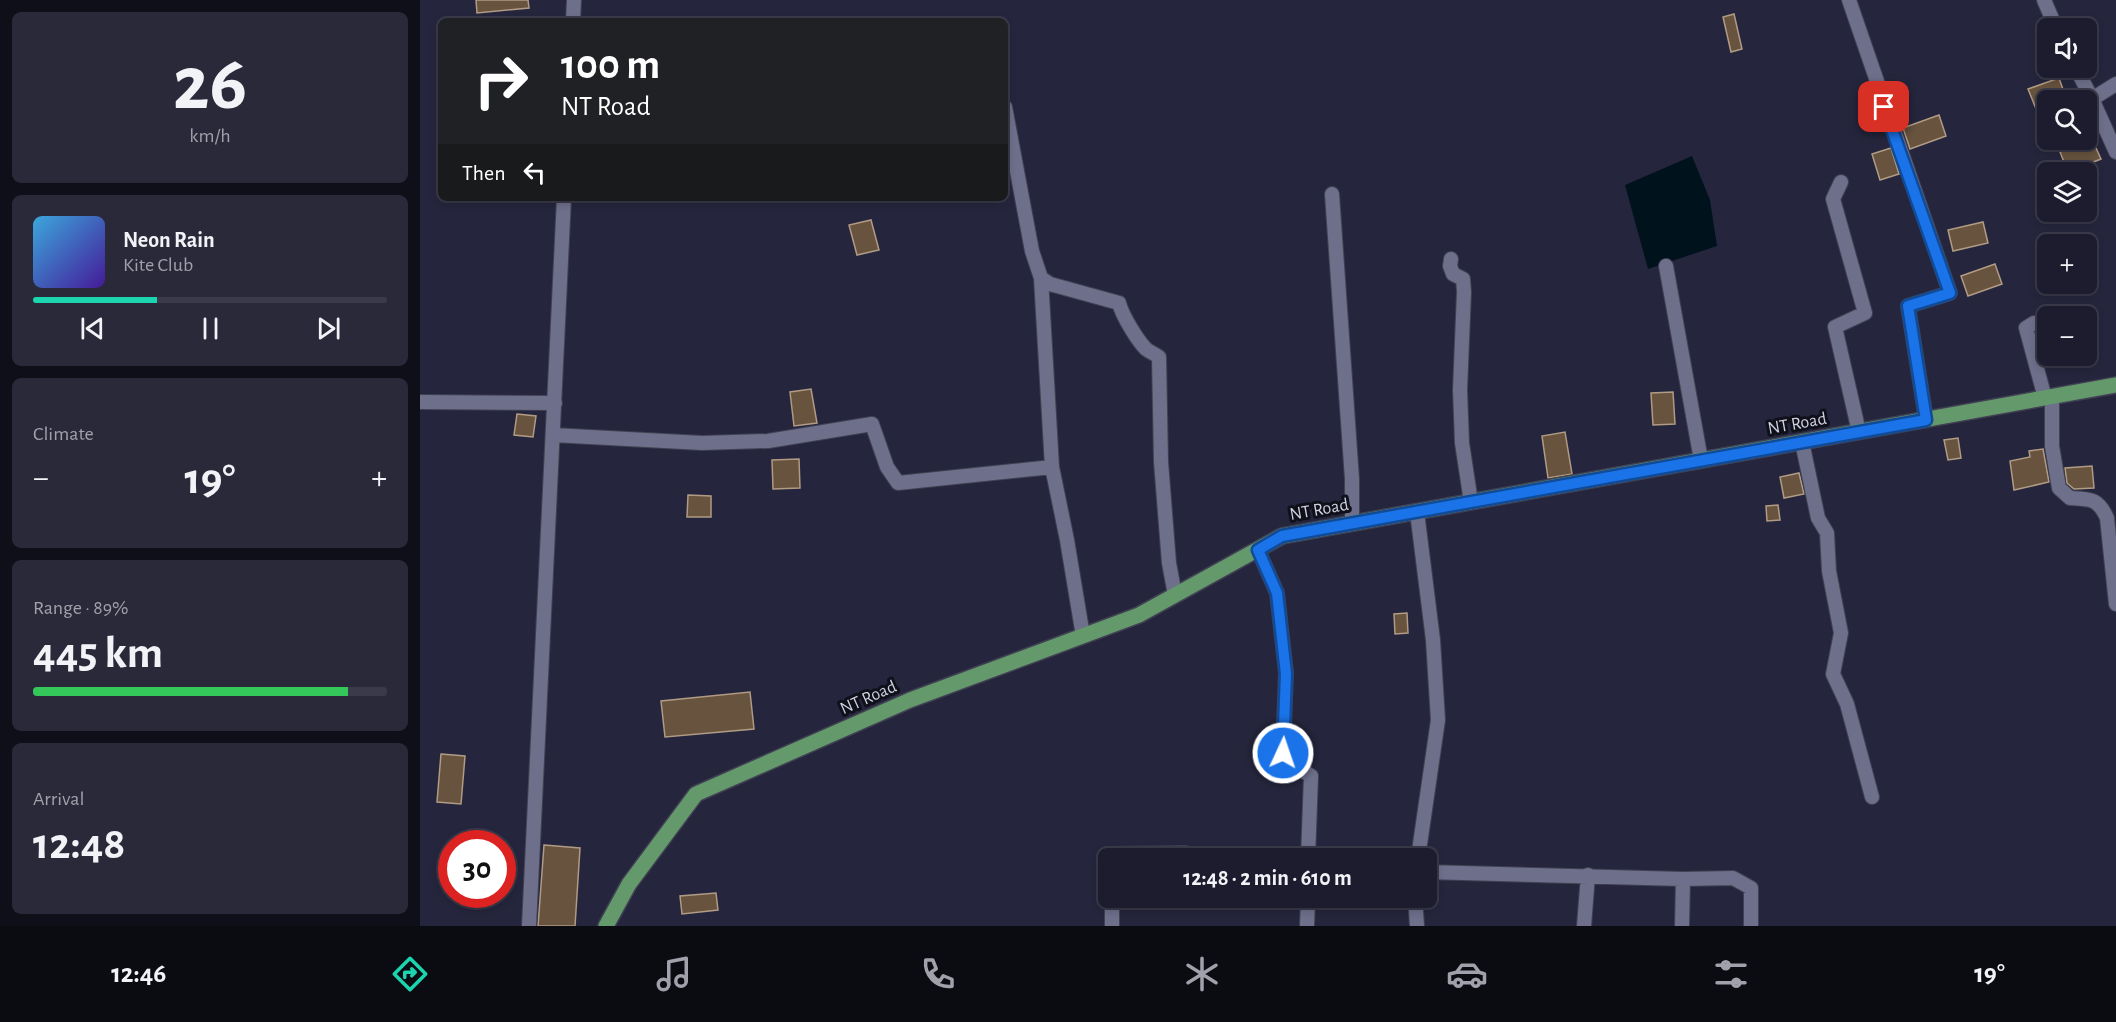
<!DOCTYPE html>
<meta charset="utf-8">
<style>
:root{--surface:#1c1c2e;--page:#29293a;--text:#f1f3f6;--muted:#a0a1aa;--line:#3a3a4a;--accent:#1bd5b1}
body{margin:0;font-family:"Alegreya Sans",sans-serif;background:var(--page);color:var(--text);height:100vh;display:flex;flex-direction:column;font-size:22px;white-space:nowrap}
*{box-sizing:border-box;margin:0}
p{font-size:20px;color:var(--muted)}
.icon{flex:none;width:33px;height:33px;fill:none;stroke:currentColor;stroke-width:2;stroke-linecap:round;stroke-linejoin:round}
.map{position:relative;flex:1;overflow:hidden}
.panel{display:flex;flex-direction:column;gap:12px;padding:12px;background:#0f0f19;width:420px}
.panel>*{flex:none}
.guide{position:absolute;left:18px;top:18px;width:570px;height:183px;border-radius:9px;box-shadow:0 3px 9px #0003,0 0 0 2px var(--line);background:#202124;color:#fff;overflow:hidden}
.controls{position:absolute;left:1617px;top:18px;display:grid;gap:12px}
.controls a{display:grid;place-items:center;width:60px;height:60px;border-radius:9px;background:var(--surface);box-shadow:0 3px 9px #0003,0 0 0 2px var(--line);font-size:30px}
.speed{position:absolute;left:18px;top:830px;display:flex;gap:12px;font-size:30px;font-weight:700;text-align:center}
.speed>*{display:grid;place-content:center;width:78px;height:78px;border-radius:50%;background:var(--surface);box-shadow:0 3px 9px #0003,0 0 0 2px var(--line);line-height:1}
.speed .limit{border:9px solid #d22;background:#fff;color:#111}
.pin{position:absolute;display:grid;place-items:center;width:51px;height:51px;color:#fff;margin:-26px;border-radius:12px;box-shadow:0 3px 9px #0006}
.me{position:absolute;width:66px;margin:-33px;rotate:3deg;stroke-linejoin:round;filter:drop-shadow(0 0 4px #0008)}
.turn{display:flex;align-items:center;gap:21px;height:126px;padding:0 24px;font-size:27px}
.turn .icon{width:78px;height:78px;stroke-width:2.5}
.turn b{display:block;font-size:42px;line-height:51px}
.then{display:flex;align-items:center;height:57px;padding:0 24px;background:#0003;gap:12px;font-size:22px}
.big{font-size:45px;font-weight:700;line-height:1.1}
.panel .card{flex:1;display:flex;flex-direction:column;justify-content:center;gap:9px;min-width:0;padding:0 21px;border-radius:9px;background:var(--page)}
.panel .dial{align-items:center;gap:0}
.dial b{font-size:78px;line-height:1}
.song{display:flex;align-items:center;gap:18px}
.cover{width:72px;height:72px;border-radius:9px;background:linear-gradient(135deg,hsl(200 70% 55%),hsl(260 70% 35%))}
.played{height:6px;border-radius:3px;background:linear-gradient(90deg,var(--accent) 35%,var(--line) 35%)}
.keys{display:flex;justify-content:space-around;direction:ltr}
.heat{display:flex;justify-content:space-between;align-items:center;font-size:33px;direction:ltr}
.charge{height:9px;border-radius:4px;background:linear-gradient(90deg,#34c759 89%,var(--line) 0)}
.trip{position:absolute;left:678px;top:848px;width:339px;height:60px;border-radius:9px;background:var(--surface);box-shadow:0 3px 9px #0003,0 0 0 2px var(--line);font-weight:700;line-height:60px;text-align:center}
.dock{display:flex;height:96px;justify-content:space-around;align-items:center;background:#0b0b12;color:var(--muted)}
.dock .icon{width:42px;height:42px}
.dock .active{color:var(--accent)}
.dock b{font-size:27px;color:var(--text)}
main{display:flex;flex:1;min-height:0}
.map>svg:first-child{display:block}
.water{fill:#00121c}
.building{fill:#67533e;stroke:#b19b84;stroke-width:1.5}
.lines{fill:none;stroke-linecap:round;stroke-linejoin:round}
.minor-casing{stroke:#414154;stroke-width:16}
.primary-casing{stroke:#414154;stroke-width:18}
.minor{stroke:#6e708b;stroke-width:14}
.primary{stroke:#649a6b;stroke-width:15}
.route-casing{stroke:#114b97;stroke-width:15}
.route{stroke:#1a73e8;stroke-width:10}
.labels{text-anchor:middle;stroke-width:6;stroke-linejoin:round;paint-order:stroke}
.street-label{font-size:18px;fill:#cfd0e0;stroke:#10101b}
</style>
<main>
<section class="panel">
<div class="card dial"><b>26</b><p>km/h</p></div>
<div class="card">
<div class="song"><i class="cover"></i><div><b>Neon Rain</b><p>Kite Club</p></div></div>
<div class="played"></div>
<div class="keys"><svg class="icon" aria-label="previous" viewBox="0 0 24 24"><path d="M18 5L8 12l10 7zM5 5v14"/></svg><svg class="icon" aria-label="pause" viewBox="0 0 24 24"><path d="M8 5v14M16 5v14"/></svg><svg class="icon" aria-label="next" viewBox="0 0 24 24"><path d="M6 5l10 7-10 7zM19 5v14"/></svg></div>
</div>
<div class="card"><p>Climate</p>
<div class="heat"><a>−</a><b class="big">19°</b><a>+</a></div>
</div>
<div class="card"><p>Range · 89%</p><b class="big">445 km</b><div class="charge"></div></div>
<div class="card"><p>Arrival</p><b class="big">12:48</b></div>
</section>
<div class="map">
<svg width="1696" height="926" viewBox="0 0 1696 926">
<rect width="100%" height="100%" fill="#25263d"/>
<path class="water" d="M1272,156L1290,200L1297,246L1228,269L1205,185Z"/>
<path class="building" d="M56,0H108L109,8L57,13Z
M1314,14L1322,49L1311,52L1303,17Z
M1639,78L1646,98L1640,100H1628L1627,136L1608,89Z
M1519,115L1526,136L1490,149L1483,128Z
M1672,139L1681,159L1648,172L1640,152Z
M1471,148L1479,174L1460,180L1452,154Z
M451,220L459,250L437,255L429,225Z
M1563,222L1568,243L1533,251L1528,230Z
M1575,264L1582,284L1548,296L1541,276Z
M391,389L397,423L374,426L370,392Z
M1253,392L1255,424L1233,425L1231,393Z
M97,414L116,416L113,437L94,435Z
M1145,432L1152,474L1128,478L1122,436Z
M1538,438L1541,458L1528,460L1524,440Z
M1623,449L1629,482L1594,490L1590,461L1610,457L1609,451Z
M379,459L380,488L353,489L352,460Z
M1672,466L1674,488L1654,489L1647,483L1645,468Z
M1379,473L1384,494L1364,498L1360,477Z
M268,495L291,496V517H267Z
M1358,505L1360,520L1347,521L1346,506Z
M987,613L988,633L975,634L974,614Z
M330,692L334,729L245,737L241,701Z
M21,754L45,756L41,804L17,802Z
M124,845L160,848L155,926H118Z
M296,893L298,910L262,914L260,896Z"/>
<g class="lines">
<defs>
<path id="minor" d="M1429,0L1530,293L1488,306L1506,419
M1624,0L1636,28
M153,21L154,0
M1656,68L1672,99
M1696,84L1672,99L1696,152
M585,107L612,251L621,278L630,284L699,303C702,315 717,340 726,349C730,352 735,354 739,357L741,462L749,563L755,595
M1421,182L1413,199L1445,313L1415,327L1439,432
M912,194L932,479V523
M1031,259L1030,266L1033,274L1043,279L1044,292L1040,390L1042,443L1051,502
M1246,266L1281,460
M621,278L632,467
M1614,323L1606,328L1625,398
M1632,397V446L1639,488L1650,498C1670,499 1678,498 1687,518L1696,604
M0,402L135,403
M133,435L282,443L348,441L452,424L467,467L478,483L632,467L647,540L663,636
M1382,442L1398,518L1407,533L1409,571L1421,633L1413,674L1427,704L1452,797
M997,512L1013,640L1018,720L998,858
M838,550L857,593L866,673L863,753L880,769L891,776L888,858
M691,858V854L765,853
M1006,872L1263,879L1313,878L1331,888V926
M692,897V926
M995,897L997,926
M109,926L144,198
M887,926L888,897
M1164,926L1168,875
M1262,926L1263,879"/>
<path id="primary" d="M186,926L209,884L276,794L490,700L719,615L862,536L1696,385"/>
</defs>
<use href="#minor" class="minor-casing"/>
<use href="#primary" class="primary-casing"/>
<use href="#minor" class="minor"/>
<use href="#primary" class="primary"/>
</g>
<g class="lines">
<defs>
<path id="route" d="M863,753L866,674L857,593L838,550L862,536L1506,420L1488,306L1530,293L1464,107"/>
</defs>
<use href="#route" class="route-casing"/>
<use href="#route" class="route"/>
</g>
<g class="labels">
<g class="street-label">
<text transform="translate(1377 423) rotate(-10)" y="6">NT Road</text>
<text transform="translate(899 509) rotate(-10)" y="6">NT Road</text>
<text transform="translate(448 697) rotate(-24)" y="6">NT Road</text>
</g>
</g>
</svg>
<div class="controls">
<a><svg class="icon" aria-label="sound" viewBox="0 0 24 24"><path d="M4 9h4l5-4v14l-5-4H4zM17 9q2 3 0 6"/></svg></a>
<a><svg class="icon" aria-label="search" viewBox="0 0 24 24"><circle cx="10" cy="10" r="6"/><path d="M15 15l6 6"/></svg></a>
<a><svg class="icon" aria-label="layers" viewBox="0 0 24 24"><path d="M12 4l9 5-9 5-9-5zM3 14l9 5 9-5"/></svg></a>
<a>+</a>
<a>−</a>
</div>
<div class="speed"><div class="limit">30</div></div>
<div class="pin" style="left:1464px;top:107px;background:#d93025"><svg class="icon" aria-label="arrive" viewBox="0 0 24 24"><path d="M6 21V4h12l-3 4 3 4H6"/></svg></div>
<svg class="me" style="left:863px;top:753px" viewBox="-20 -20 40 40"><circle r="17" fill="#1a73e8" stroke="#fff" stroke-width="3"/><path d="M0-11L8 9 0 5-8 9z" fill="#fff"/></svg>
<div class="trip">12:48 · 2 min · 610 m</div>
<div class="guide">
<div class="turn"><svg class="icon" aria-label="right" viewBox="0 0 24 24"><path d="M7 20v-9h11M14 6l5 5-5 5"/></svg><div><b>100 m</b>NT Road</div></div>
<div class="then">Then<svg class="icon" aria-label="left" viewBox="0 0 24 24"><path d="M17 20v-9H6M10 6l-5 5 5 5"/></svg></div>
</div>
</div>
</main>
<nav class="dock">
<b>12:46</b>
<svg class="icon active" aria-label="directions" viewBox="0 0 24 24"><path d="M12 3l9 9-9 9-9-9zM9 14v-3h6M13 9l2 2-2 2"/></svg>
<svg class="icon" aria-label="music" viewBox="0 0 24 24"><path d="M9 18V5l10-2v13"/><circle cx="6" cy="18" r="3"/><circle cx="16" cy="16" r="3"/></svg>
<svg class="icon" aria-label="phone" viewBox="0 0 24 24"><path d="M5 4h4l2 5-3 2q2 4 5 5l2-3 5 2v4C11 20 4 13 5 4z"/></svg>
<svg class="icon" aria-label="climate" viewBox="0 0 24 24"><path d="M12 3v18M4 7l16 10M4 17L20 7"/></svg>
<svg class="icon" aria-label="car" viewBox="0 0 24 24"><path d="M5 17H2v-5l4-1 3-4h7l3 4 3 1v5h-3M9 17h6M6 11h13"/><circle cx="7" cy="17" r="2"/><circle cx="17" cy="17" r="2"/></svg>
<svg class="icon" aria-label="filters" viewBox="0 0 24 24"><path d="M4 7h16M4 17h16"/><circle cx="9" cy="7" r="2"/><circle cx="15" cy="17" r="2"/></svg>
<b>19°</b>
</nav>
